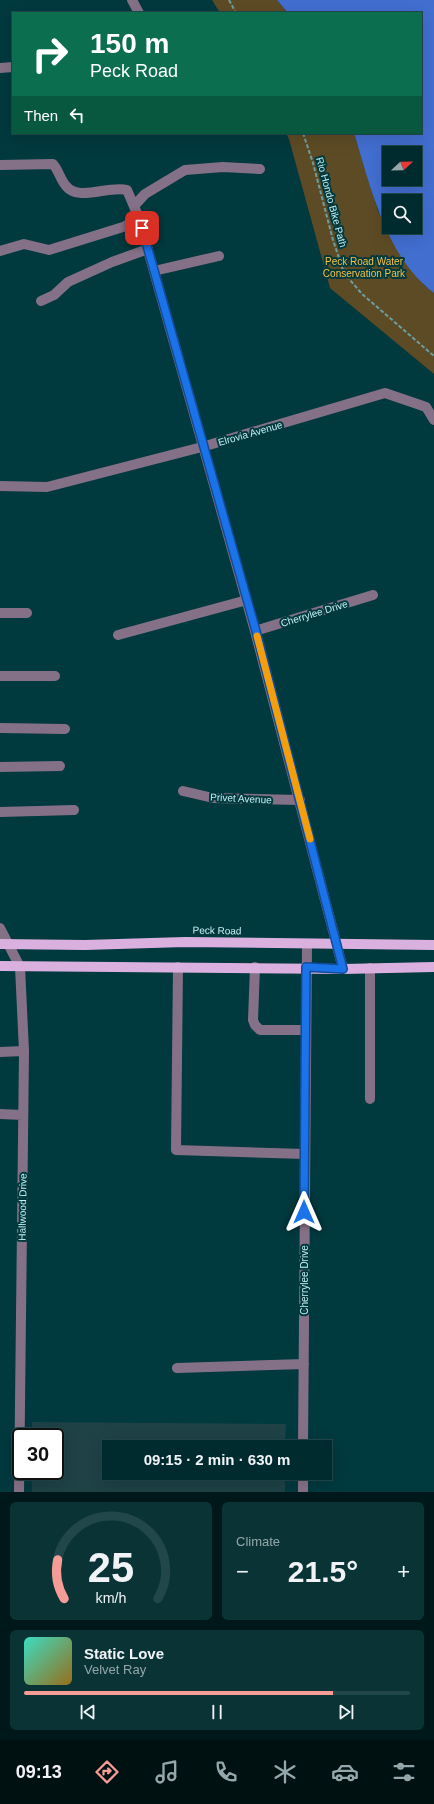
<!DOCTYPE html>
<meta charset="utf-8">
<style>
:root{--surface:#002b2e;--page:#0a3336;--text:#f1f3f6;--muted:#95a7aa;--line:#22474a;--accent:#f59c96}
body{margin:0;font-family:Helvetica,sans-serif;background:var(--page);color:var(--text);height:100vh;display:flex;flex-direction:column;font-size:15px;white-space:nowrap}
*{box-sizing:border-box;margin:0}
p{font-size:13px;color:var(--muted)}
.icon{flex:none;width:22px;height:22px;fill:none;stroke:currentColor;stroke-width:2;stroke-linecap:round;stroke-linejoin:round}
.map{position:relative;height:1492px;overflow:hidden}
.details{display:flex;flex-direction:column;gap:10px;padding:10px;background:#001819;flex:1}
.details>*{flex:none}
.guide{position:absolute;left:12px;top:12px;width:410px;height:122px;border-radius:0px;box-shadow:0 4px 16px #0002,0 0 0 1px var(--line);background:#0b6e4f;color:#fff;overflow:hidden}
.needle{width:26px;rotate:68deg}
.controls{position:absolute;left:382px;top:146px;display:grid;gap:8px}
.controls a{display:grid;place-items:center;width:40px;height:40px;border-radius:0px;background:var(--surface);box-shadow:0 4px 16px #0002,0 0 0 1px var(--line);font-size:20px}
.speed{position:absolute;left:12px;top:1428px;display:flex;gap:8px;font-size:20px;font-weight:700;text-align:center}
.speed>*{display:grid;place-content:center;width:52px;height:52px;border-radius:50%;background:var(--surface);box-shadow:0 4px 16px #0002,0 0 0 1px var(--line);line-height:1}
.speed .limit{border:2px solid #111;border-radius:6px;background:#fff;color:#111}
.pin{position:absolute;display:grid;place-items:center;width:34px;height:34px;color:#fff;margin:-17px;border-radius:8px;box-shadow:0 2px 6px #0006}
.me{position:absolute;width:44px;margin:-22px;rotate:0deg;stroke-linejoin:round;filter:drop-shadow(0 0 3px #0008)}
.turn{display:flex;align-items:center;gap:14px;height:84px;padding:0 12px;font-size:18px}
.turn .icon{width:52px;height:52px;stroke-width:2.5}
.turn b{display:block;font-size:28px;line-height:34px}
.then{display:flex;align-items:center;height:38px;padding:0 12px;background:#0003;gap:8px;font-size:15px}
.big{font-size:30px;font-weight:800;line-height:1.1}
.details .card{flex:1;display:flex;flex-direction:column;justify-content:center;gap:6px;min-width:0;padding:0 14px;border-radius:6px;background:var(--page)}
.details .dial{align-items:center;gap:0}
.dial svg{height:104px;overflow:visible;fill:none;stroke:var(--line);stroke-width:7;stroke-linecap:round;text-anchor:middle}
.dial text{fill:var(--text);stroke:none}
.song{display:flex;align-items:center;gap:12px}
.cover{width:48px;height:48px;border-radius:6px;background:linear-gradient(135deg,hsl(170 70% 55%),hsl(40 70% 35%))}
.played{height:4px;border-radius:2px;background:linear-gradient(90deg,var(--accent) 80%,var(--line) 80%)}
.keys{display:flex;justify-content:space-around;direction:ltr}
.heat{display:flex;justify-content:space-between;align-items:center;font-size:22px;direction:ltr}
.details .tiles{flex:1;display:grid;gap:10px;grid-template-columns:1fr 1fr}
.card:last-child{grid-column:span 2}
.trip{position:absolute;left:102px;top:1440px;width:230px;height:40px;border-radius:0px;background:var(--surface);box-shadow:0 4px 16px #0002,0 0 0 1px var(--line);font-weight:800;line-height:40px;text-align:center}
.menu{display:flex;height:64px;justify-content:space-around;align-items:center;background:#001112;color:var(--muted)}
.menu .icon{width:28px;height:28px}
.menu .active{color:var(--accent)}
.menu b{font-size:18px;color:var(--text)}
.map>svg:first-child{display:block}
.built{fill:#1e4246}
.green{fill:#5d4b25}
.water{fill:#426ed0;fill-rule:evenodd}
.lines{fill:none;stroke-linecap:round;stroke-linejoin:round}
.path{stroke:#6c9ea2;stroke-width:2;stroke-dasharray:4 2;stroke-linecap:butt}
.minor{stroke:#857187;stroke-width:10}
.major{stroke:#dab0de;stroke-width:10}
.route-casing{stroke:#114b97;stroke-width:10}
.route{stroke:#1a73e8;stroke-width:7}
.slow{stroke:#f59e0b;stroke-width:7}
.labels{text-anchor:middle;stroke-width:4;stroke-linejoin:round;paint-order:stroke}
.street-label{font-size:10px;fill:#c4f1f5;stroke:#00393e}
.park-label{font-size:10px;fill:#f9c142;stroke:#00393e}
</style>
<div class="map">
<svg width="434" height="1492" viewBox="0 0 434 1492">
<rect width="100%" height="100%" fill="#00393e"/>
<path class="built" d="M32,1422L286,1424L285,1447H109V1473H285V1492H32V1471H55V1437H32Z"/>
<path class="green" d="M212,0H277L288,13H220Z
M286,133H354L378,211L424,285L434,293V374L330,288L289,139Z"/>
<path class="water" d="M277,0H434V293C386,257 371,188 354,133H421V13H288ZM389,153H415V179H389ZM389,201H415V227H389Z"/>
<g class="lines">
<path class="path" d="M229,0L236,13
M303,133L313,163L333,240L344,273L362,294L434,356"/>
<path class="minor" d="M132,0L139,13
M0,68L13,67
M0,165L53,164C59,171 60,179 66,186C79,202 109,185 127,190L139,218L255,631L343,969
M134,206L145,194L185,170L223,167L260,169
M0,251L24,244L49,250L123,227L139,218
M154,271L219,256
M41,301L54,295L68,282L112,262L148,249
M0,486L47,487L202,447L385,393L426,407L434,420
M0,613H27
M255,631L373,595
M118,635L247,600
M0,676H55
M0,728L65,729
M0,767L60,766
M183,791L213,798L300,800
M0,812L74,810
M0,928L20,967L24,1051L19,1492
M178,967L176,1150L305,1154
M255,967L253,1020L255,1025L260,1030H305
M370,968V1099
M0,1052L24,1051
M0,1114L23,1115
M177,1368L304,1364
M303,1447L307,944
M303,1492V1473"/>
<path class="major" d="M0,944L85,945L185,942L434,945
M0,966L343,969L434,967"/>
</g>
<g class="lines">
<defs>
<path id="route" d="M142,228L256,631L343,969L306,967L304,1212"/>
</defs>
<use href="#route" class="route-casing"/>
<use href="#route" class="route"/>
<path class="slow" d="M257,636L310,839"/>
</g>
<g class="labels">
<g class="street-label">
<text transform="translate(332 202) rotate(75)" y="4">Rio Hondo Bike Path</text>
<text transform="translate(250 433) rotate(-16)" y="4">Elrovia Avenue</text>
<text transform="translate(314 613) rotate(-17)" y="4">Cherrylee Drive</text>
<text transform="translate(241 798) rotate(3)" y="4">Privet Avenue</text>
<text transform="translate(217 930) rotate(1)" y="4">Peck Road</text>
<text transform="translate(22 1207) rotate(-89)" y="4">Hallwood Drive</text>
<text transform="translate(304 1280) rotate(-90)" y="4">Cherrylee Drive</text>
</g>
<g class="park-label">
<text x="364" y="265">Peck Road Water<tspan x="364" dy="12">Conservation Park</tspan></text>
</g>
</g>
</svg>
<div class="controls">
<a><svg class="needle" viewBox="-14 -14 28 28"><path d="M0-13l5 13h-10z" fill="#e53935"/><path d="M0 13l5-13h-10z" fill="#95a7aa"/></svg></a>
<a><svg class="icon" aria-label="search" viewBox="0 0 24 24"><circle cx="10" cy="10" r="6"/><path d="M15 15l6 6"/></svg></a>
</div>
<div class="speed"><div class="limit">30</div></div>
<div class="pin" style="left:142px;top:228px;background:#d93025"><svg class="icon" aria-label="arrive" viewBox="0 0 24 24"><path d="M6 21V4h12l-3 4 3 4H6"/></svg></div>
<svg class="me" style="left:304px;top:1212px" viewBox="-20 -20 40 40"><path d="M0-17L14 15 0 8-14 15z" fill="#1a73e8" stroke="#fff" stroke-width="4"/></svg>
<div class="trip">09:15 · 2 min · 630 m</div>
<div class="guide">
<div class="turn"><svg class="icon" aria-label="right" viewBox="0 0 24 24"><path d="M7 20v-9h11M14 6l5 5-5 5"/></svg><div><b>150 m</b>Peck Road</div></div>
<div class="then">Then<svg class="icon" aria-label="left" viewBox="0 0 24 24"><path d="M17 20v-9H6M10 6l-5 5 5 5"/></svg></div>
</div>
</div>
<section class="details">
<div class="tiles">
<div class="card dial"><svg viewBox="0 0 100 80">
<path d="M14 69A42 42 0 1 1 86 69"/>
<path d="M14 69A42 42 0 0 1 9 39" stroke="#f59c96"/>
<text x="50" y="56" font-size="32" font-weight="700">25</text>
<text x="50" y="72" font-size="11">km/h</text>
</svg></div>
<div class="card"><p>Climate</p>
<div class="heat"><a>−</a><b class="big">21.5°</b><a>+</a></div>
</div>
<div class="card">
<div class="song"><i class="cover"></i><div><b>Static Love</b><p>Velvet Ray</p></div></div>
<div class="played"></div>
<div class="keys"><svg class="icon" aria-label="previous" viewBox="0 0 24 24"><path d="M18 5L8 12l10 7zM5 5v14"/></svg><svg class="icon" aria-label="pause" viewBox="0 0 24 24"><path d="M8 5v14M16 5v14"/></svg><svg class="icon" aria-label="next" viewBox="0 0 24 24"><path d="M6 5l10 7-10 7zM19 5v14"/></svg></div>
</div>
</div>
</section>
<nav class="menu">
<b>09:13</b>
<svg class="icon active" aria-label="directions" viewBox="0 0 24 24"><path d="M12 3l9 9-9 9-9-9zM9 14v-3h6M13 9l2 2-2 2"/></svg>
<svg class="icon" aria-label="music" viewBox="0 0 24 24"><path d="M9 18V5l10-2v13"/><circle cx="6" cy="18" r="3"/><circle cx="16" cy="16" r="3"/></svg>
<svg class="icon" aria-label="phone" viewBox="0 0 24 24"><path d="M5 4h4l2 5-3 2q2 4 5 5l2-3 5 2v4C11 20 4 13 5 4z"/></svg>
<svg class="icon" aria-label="climate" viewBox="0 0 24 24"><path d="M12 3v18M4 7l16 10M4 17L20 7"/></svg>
<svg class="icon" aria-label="car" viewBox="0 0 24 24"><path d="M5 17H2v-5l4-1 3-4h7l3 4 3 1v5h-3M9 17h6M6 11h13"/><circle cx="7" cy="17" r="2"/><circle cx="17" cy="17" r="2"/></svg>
<svg class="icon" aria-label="filters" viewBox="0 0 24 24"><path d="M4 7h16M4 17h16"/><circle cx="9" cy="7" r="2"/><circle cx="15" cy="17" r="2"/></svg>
</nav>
